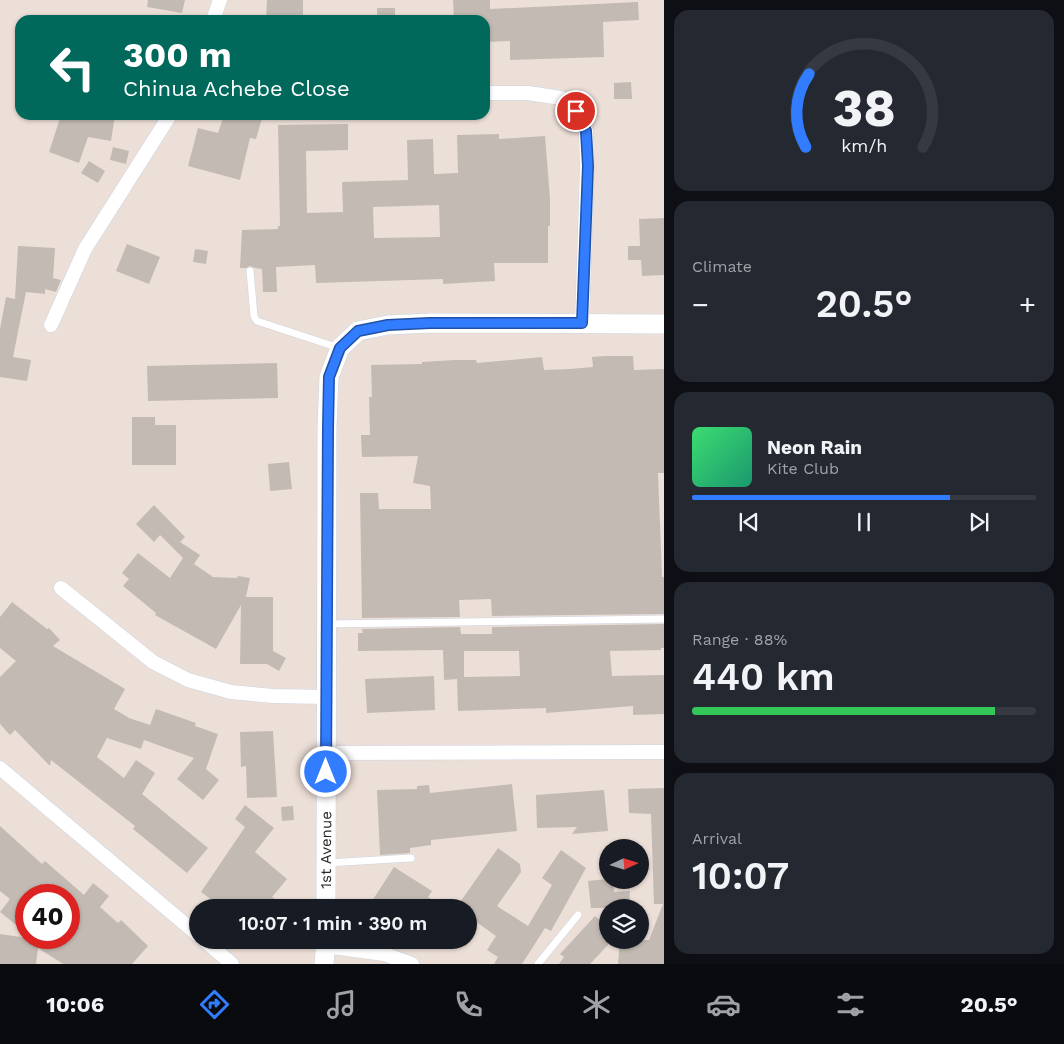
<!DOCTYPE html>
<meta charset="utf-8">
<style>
:root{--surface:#171b24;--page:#242831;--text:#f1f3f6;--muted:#9ea1a6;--line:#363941;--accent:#317cff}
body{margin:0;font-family:"Work Sans",sans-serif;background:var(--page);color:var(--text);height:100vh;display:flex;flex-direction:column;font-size:19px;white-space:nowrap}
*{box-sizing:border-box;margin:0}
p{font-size:16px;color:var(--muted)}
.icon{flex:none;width:28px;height:28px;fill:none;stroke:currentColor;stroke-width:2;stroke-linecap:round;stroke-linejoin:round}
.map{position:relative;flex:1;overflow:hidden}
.sheet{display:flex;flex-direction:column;gap:10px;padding:10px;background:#0d0f14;width:400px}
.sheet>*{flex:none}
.guide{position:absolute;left:15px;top:15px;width:475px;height:105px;border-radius:15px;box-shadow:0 1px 4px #0004;background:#00695c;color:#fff;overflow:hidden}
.needle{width:32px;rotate:86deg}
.tools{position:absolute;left:599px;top:839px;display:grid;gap:10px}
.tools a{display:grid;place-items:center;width:50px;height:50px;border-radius:50%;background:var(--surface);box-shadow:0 1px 4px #0004;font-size:25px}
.speed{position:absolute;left:15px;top:884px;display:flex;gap:10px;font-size:25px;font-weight:700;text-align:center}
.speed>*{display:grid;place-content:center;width:65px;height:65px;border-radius:50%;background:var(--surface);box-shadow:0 1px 4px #0004;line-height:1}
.speed .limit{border:8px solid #d22;background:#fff;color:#111}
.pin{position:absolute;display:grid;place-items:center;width:42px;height:42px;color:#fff;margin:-21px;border:2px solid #fff;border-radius:50%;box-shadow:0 1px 5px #0007}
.me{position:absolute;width:55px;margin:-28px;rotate:0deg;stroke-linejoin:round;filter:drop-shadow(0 0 4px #0008)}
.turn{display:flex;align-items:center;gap:18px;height:105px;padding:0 25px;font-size:22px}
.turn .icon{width:65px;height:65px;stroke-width:2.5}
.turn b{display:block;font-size:35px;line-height:42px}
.big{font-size:38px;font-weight:600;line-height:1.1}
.sheet .card{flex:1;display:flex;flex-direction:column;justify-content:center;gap:8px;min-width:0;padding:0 18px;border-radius:15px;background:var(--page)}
.sheet .dial{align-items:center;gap:0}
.dial svg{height:130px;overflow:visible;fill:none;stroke:var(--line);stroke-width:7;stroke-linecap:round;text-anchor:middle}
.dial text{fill:var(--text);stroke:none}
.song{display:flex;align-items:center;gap:15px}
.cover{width:60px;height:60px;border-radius:8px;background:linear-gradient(135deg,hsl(140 70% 55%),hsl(160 70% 35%))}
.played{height:5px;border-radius:2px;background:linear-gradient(90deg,var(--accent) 75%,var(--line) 75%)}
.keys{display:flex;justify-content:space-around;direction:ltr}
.heat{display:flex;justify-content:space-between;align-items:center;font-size:28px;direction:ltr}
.charge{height:8px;border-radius:4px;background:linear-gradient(90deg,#34c759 88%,var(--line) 0)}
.trip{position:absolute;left:189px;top:899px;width:288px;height:50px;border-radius:25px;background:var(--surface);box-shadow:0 1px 4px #0004;font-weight:600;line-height:50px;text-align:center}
.tab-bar{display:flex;height:80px;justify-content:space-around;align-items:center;background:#090b0e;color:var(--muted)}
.tab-bar .icon{width:35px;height:35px}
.tab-bar .current{color:var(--accent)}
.tab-bar b{font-size:22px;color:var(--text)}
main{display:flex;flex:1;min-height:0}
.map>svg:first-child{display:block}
.building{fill:#c3bbb3;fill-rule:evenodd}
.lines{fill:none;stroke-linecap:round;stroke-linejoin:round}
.lane-casing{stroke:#ccd4e2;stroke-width:8}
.street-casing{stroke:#ccd4e2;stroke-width:15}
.secondary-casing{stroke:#ccd4e2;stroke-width:20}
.lane{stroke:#fff;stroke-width:7}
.street{stroke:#fff;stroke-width:14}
.secondary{stroke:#fff;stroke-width:19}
.route-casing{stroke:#2051a6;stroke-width:12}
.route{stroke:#317cff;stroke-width:9}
.labels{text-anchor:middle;stroke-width:4.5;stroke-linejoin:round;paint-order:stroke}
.street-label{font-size:15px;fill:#272727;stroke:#fff}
</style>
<main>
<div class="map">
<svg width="664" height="964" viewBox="0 0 664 964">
<rect width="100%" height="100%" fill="#ecdfd7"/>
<path class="building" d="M148,0H185L182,13L147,7Z
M267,0H303V20H266Z
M453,0H490V9L638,2L639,20L603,22L604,57L510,60V41L485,42V20H454Z
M377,8H395V20H377Z
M631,82L632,99H614V83Z
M61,115H115L111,141L88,137L79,163L49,152Z
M224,115H263L256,139L250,138L240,180L188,166L198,128L218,133Z
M348,124V150L306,151L307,213L343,212L342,182L408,180L407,140L433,139L434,174L458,173L457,135L499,134V139L545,136L550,199V226H548V263H494L495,281L443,284V279L316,283L315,265L276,267L277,292H263L262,269L255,268L250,266L246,268H240L242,230L278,229V226H280L278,125ZM439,205L440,237L374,238L373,207Z
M113,147L129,151L126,164L110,160Z
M89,161L105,171L98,183L81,173Z
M664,218V275L642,276L641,260H628V246H640L639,219Z
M127,244L160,257L149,284L116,271Z
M18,246L55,248L53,278L61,280L56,292L45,289V294L26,292L13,357L31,360L27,381L0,377V329L6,297L15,299Z
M195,249L208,251L206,264L193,262Z
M605,356H633L634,370L664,369V473H658L662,577H664V614L492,616L491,599L459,600L460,617L362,618L360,493H378L379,509H431L430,486L413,483L418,456L362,457L361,435H370L369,397H372L371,365L422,364V362L455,360H476L477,363L542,357L544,370L569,369L593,367L592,357Z
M277,363L278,398L148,401L147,366Z
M132,417H155V425H176V465H132Z
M289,462L292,489L270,491L268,464Z
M154,505L185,537L180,542L200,555L194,564L213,577L237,578L238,576L250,578L246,597H273V651L286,658L279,671L267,664H240L241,605L216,649L155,615L156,613L123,586L129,579L122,573L138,553L170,578L183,558L160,535L154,542L136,524Z
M12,602L47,629L49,628L60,640L53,646L125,689L114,709L129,718L150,725L156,709L196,723L195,726L218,734L206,769L219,780L203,800L177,779L194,758L144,740L141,749L107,738L97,757L124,778L136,760L155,773L142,794L208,848L187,873L133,829L135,826L51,760L50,766L15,730L10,735L0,724V677L16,661L0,648V617Z
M664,624V648H661V650L610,651L612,676L664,675V714L633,715V706L546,713V708L458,711L457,679L444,680L443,650L358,651V633H363L362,629L460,627L461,634H492V627ZM464,651H519L520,676L464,677Z
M434,676L435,710L367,713L365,679Z
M273,731L277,797L247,798L246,766L241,767L240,732Z
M512,784L517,831L431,840V845L410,848V853L380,855L377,790L417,789V786L429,785L430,793Z
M664,788V964H618L620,940H649L663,904H654L651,814L629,813L628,789Z
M604,790L608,831L572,834L577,827L537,828L536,795Z
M245,805L274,828L255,852L287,879L272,897L287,908H223L201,892L245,827L235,819Z
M293,806L294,820L282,821L281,807Z
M0,826L42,864L45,861L84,895L93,883L109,896L100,907L118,923L121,920L148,946L132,964H63L38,948L36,964H0V934L34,939L31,938H69V895H26V933L0,912L10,899L0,891Z
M498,848L520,864L521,872L497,906L528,926L552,885L542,878L561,850L586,868L551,931L545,928L522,964H494L498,957L487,950L496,936L468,916V908H456Z
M394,867L432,891L428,897L444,908H382L372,901Z
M607,879L613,880L614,892L630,891L629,908H591L588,881Z
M595,916L608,927V945L590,964H559L564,957L560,954Z"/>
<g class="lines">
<defs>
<path id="lane" d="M250,271L254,316L257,321L339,348
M327,624L664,619
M327,863L411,858
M538,964L578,915"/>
<path id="street" d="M213,20L220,0
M485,93H528L561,98L577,111L586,131L587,167L582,323
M51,325L85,249L170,115
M61,588L153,662L188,680L231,692L273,696L326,697
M326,753L664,752
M0,768L198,935
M204,940L232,964
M325,946L384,954L412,964"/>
<g id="secondary">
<path id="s1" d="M326,908L327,428L329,377L340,348L358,331L388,325L431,323L664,324"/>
<path d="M324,964L326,940"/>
</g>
</defs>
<use href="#lane" class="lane-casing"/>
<use href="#street" class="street-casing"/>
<use href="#secondary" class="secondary-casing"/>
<use href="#lane" class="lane"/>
<use href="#street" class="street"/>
<use href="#secondary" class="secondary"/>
</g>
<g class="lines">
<defs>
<path id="route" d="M326,772L328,428L329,377L340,348L358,331L388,325L430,323H582L588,166L586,131L576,111"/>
</defs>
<use href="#route" class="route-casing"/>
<use href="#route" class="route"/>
</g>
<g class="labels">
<g class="street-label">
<text dy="5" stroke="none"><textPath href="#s1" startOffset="58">1st Avenue</textPath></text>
</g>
</g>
</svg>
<div class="tools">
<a><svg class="needle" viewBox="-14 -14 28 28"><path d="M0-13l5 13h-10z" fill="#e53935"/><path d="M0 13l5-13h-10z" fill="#9ea1a6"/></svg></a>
<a><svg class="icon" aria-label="layers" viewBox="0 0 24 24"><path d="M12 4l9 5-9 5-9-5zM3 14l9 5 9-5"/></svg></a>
</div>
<div class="speed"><div class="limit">40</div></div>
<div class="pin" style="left:576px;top:111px;background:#d93025"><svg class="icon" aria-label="arrive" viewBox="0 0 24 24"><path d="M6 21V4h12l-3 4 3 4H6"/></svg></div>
<svg class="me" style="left:326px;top:772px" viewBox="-20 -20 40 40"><circle r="17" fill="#317cff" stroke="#fff" stroke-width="3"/><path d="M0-11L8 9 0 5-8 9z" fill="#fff"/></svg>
<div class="trip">10:07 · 1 min · 390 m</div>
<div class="guide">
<div class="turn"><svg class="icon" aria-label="left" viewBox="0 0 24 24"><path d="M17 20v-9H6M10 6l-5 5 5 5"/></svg><div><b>300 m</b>Chinua Achebe Close</div></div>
</div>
</div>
<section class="sheet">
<div class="card dial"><svg viewBox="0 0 100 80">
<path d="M14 69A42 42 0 1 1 86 69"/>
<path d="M14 69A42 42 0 0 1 16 24" stroke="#317cff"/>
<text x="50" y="56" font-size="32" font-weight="700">38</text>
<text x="50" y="72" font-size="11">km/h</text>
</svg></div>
<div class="card"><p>Climate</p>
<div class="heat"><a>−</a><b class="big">20.5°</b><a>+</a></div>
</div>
<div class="card">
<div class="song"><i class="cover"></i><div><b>Neon Rain</b><p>Kite Club</p></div></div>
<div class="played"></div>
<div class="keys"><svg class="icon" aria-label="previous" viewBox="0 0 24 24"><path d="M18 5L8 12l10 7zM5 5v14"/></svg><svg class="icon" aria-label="pause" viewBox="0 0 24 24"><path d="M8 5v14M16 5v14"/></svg><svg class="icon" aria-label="next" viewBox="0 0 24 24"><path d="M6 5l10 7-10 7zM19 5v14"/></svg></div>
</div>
<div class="card"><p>Range · 88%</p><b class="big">440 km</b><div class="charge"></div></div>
<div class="card"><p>Arrival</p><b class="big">10:07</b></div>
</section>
</main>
<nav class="tab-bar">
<b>10:06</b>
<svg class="icon current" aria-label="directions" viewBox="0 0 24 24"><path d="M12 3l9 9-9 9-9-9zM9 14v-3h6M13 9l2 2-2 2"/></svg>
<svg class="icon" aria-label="music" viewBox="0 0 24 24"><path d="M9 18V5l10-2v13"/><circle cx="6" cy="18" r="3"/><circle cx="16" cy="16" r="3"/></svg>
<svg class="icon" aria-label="phone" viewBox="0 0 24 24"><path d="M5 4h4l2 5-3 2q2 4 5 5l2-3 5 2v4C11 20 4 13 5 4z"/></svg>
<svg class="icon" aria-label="climate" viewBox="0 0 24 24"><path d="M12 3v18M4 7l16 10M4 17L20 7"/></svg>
<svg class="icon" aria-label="car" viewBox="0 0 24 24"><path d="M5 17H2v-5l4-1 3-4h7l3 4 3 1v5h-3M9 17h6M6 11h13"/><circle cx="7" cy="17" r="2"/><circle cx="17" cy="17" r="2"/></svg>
<svg class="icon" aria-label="filters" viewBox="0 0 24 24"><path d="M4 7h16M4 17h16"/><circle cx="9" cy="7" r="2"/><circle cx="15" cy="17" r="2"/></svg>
<b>20.5°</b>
</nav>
